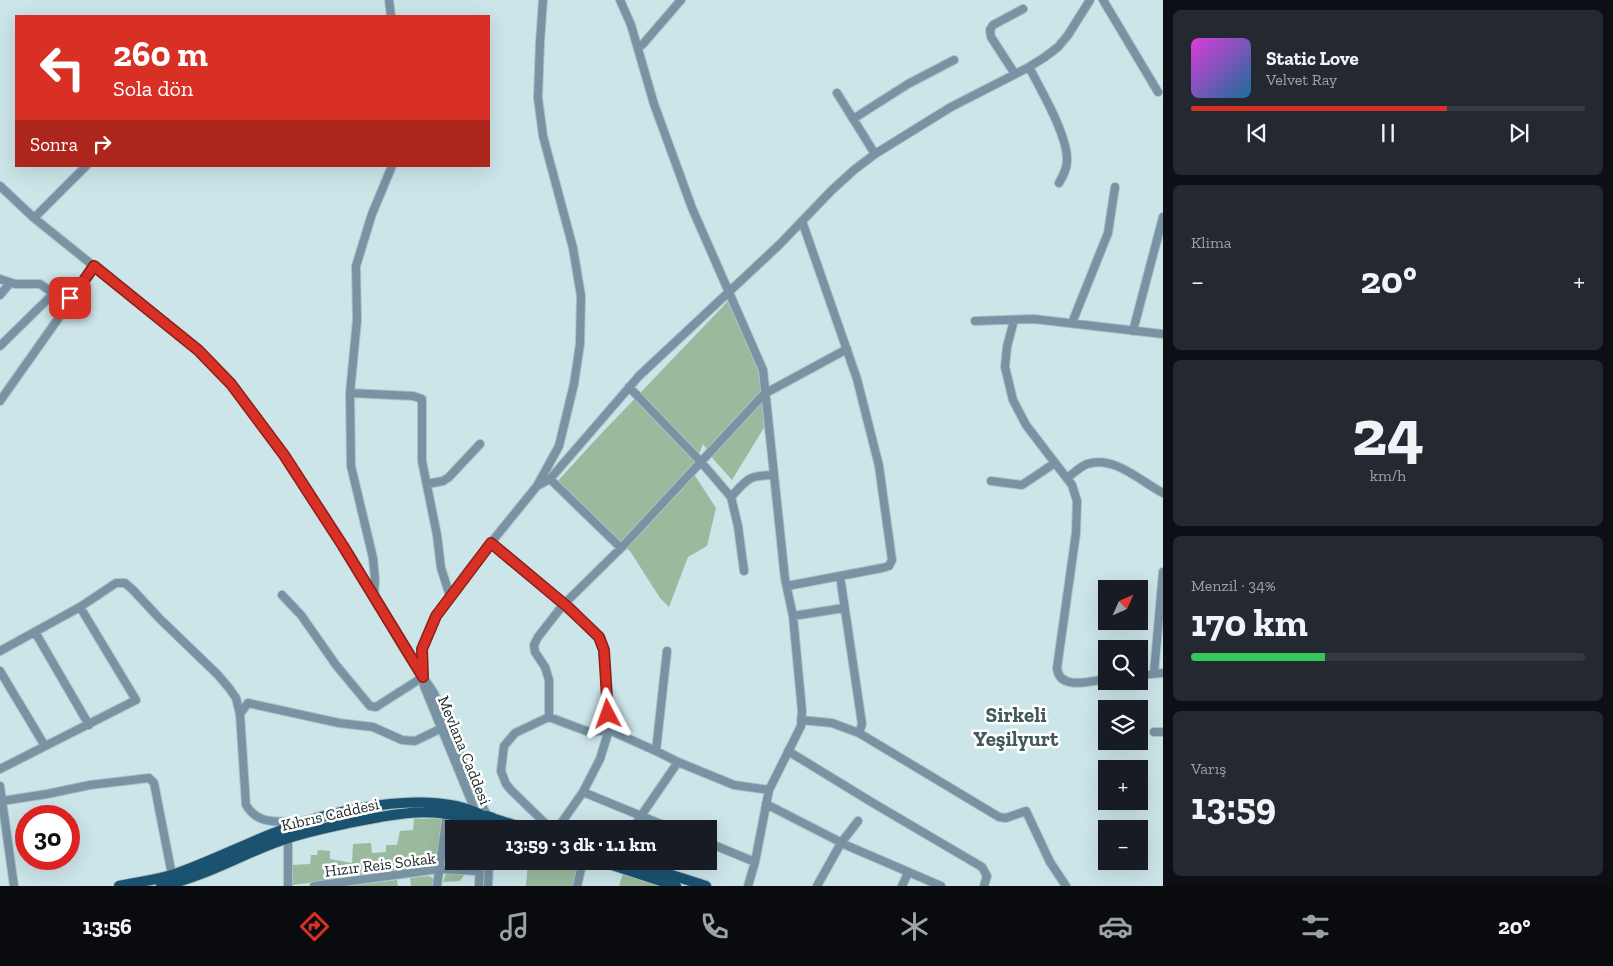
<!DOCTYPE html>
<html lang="tr">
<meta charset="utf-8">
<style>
:root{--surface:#171b24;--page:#242831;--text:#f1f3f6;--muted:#9ea1a6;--line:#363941;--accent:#d93025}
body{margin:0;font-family:"Zilla Slab",serif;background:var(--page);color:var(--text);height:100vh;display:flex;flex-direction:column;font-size:19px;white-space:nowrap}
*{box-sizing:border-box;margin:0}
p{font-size:16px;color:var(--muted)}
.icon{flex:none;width:28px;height:28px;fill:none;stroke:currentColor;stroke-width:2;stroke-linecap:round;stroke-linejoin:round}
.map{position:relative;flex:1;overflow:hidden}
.sheet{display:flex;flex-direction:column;gap:10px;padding:10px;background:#0d0f14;width:450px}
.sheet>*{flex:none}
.hud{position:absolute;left:15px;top:15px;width:475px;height:152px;border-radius:0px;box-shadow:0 5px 20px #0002;background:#d93025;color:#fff;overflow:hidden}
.needle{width:32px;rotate:45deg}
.controls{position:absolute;left:1098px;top:580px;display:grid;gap:10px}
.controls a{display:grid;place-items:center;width:50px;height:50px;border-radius:0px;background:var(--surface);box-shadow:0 5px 20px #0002;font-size:25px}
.speed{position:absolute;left:15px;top:805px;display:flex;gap:10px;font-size:25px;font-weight:700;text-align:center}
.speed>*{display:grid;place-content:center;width:65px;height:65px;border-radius:50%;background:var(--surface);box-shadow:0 5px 20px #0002;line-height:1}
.speed .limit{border:8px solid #d22;background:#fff;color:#111}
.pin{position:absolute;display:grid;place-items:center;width:42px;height:42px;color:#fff;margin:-21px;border-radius:10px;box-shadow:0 2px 8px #0006}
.me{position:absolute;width:55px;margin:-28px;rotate:356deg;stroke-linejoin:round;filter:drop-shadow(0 0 4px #0008)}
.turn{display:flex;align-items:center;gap:18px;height:105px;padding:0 15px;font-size:22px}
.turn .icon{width:65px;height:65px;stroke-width:2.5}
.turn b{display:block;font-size:35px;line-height:42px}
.then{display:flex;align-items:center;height:48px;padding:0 15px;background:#0003;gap:10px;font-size:19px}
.big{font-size:38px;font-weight:800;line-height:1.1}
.sheet .card{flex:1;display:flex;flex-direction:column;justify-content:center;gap:8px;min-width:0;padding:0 18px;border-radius:8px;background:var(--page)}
.sheet .dial{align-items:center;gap:0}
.dial b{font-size:65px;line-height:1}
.song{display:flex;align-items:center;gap:15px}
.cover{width:60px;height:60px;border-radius:8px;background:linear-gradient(135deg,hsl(300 70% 55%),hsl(200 70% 35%))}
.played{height:5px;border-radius:2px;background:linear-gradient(90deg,var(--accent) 65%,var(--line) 65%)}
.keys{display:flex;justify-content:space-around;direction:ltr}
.heat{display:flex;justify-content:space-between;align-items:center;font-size:28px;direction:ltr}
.charge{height:8px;border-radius:4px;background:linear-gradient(90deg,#34c759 34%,var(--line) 0)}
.trip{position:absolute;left:445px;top:820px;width:272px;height:50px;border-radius:0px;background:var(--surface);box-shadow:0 5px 20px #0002;font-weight:800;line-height:50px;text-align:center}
.tabs{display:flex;height:80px;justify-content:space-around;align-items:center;background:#090b0e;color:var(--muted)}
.tabs .icon{width:35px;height:35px}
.tabs .active{color:var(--accent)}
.tabs b{font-size:22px;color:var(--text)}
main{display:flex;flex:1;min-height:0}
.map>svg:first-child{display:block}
.green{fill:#9aba9d}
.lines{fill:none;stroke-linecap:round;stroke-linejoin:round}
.minor-casing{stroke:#acc3c6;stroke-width:10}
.major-casing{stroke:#acc3c6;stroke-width:12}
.minor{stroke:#7793a4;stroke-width:8}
.major{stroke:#1a5270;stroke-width:10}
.route-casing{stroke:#8d1f18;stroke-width:12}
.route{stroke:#d93025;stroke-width:9}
.labels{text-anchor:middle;stroke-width:5;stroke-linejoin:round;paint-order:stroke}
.street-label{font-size:16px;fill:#1d2628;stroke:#fff}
.district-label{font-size:21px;font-weight:bold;fill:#42585b;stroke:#fff}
</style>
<main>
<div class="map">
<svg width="1163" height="886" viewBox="0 0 1163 886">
<rect width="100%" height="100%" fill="#cce5e9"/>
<path class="green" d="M729,300L758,368L765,426L732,480L714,460L703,444L692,471L716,508L707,546L688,557L669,607L660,598L630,551L594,523L555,484L598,437Z
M443,818L437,867L292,885V865L310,864L311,855H317L318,850L330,851V859L352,863L353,844L371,843L372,853L386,852V845H397L400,831L413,830L414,819Z
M528,861H579L574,886H526Z
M623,873L663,886H619Z
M446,874H448L464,875L460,881L443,882Z
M429,876L433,878L434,886H411L410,878Z
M397,880L398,886H348Z"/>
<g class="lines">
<defs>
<path id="minor" d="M389,0L391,16
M620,0L631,25L654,104L692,208L763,370L785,579L793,616L802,711L801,726L769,790L755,862L748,886
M1103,0L1158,92
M638,48L643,44L681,0
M1029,67C1041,90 1068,136 1067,161C1067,169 1063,176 1059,183
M1015,74L991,37L990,30L993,25L1023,9
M837,93L875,154
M853,119L908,84L954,60
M0,186L34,218L198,350L231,383L284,455L343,546L406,652L434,693L487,816
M34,218L86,166
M0,279L15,284H40L59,297L67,299L74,295L94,266
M0,295L10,283
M1014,320L1007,347L1005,367L1013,400L1026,425L1072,485L1077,501L1076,533L1057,668C1059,691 1091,681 1106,679
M975,321L1034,319L1163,334
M1072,323L1108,233L1115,187
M1133,331L1163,217
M0,346L54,293
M629,387L701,462L731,497L738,526L744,571
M350,393L413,396L422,399V461L437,535L441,568L450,596
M0,401L65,309L67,299
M1068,477C1074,473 1080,467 1087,464C1115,455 1141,482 1163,493
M550,479L621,548
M991,481L1022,485L1055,463
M427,484L443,481L449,477L480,444
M537,486L550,479L639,376L779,245L832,190L854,170L875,154L951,107L1029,67L1045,57L1058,47L1068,35L1090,0
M731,497C748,478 748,476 773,475
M491,543L594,632L601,640L603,647L609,730L600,759L583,792L557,829
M840,576L862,724L859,733
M787,586L882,568L889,566L892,560L879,466L857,379L802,221
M282,595L301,615L336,665L370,706L376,707L423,677
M374,596L375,579L373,558L351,466L350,393L357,320L356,266L372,214L392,166
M793,616L844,608
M35,632L89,725
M0,651L80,607L116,583H125L133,590L160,619L218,675L229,688L236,698L240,714L246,805C258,825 276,821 298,822
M0,671L45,746
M1154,673L1163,572
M1139,675L1163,673
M240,714L248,703L339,723L373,727L402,740L415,741L444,727
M549,717V680L545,667L535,652L534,645L538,637L563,605L621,548L764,394L847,349
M801,720L832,723L859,733L999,817L1006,818L1026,811L1050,862L1066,886
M1154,732H1163
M656,751L667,651
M788,751L873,803L982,867L987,876L984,886
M0,769L136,700L80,607
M0,786L14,886
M583,792L673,829
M2,801L47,794L90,785L149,778L154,783L172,875
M766,804L848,846L941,886
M477,815L424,686L422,649L436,616L468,571L537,486L559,446L574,384L580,344L581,296L573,248L543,136L538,98L540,42L543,0
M551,829L511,790L506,784L501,771L504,746L515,733L549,717L589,732L609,730L656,751L678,762L734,785L769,790
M632,829L678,762
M709,843L755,862
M288,886V838
M314,886L439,869L479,871
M437,886L447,814
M479,886L480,861
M488,886L489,861
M577,886L583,861
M817,886L841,843L858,821
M902,886L908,873"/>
<path id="major" d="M495,819L527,829
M481,821L487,816L493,818L496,824L494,829
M600,861L676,886
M628,861L706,886
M119,886C138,882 157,880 175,874C209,862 241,846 274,833C326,811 434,786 485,817
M161,886C201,878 237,857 274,843C297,834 320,829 344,824C388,815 439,802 481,826"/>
</defs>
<use href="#minor" class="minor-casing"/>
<use href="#major" class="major-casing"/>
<use href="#minor" class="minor"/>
<use href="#major" class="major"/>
</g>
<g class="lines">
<defs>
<path id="route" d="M70,298L74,295L94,266L198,350L231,384L284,455L343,546L423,677L422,649L436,616L491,543L569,608L599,637L604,650L608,714"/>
</defs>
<use href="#route" class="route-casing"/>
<use href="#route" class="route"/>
</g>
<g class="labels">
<g class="street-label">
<text transform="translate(465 750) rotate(68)" y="6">Mevlana Caddesi</text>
<text transform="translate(330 814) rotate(-13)" y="6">Kıbrıs Caddesi</text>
<text transform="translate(380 864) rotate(-7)" y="6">Hızır Reis Sokak</text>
</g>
<g class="district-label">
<text x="1016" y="722">Sirkeli<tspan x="1016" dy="24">Yeşilyurt</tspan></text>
</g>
</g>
</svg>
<div class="controls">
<a><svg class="needle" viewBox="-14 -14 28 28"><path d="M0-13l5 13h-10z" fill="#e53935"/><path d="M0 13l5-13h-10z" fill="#9ea1a6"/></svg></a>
<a><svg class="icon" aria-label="search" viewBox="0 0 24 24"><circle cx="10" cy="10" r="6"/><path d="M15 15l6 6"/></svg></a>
<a><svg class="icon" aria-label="layers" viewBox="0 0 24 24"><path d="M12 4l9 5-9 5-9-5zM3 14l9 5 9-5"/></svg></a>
<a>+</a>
<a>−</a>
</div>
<div class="speed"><div class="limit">30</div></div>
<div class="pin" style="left:70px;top:298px;background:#d93025"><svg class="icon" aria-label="arrive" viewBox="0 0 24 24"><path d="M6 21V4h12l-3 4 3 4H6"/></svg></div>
<svg class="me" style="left:608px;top:714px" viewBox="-20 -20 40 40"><path d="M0-17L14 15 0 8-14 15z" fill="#d93025" stroke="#fff" stroke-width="4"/></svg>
<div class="trip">13:59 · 3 dk · 1.1 km</div>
<div class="hud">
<div class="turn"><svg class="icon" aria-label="left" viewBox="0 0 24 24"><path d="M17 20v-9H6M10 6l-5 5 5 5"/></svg><div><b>260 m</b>Sola dön</div></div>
<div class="then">Sonra<svg class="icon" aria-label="right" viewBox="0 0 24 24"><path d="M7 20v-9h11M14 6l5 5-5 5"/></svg></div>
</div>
</div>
<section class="sheet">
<div class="card">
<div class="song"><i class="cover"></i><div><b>Static Love</b><p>Velvet Ray</p></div></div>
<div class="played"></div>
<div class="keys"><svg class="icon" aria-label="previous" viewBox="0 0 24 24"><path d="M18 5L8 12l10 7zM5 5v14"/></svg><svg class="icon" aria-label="pause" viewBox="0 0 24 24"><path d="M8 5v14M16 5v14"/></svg><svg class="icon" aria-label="next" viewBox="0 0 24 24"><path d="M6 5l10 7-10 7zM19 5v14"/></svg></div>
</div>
<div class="card"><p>Klima</p>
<div class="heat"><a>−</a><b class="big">20°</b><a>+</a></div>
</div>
<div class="card dial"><b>24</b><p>km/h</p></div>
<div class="card"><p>Menzil · 34%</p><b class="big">170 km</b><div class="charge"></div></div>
<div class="card"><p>Varış</p><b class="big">13:59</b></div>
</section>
</main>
<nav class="tabs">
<b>13:56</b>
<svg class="icon active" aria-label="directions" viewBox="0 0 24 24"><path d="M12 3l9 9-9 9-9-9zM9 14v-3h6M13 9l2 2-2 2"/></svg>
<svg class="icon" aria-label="music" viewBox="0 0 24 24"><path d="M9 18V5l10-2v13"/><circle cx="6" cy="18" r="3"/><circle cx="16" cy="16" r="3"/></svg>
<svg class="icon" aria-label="phone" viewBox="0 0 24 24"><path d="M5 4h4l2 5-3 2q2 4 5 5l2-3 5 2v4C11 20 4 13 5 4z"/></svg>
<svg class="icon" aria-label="climate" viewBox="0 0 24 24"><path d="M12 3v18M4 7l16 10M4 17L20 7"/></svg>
<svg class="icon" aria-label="car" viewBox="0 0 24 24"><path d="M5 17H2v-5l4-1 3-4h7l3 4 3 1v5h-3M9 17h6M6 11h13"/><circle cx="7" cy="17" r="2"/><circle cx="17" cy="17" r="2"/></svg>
<svg class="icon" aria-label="filters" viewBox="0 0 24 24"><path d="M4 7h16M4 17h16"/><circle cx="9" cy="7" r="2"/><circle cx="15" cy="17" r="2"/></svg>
<b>20°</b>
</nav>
